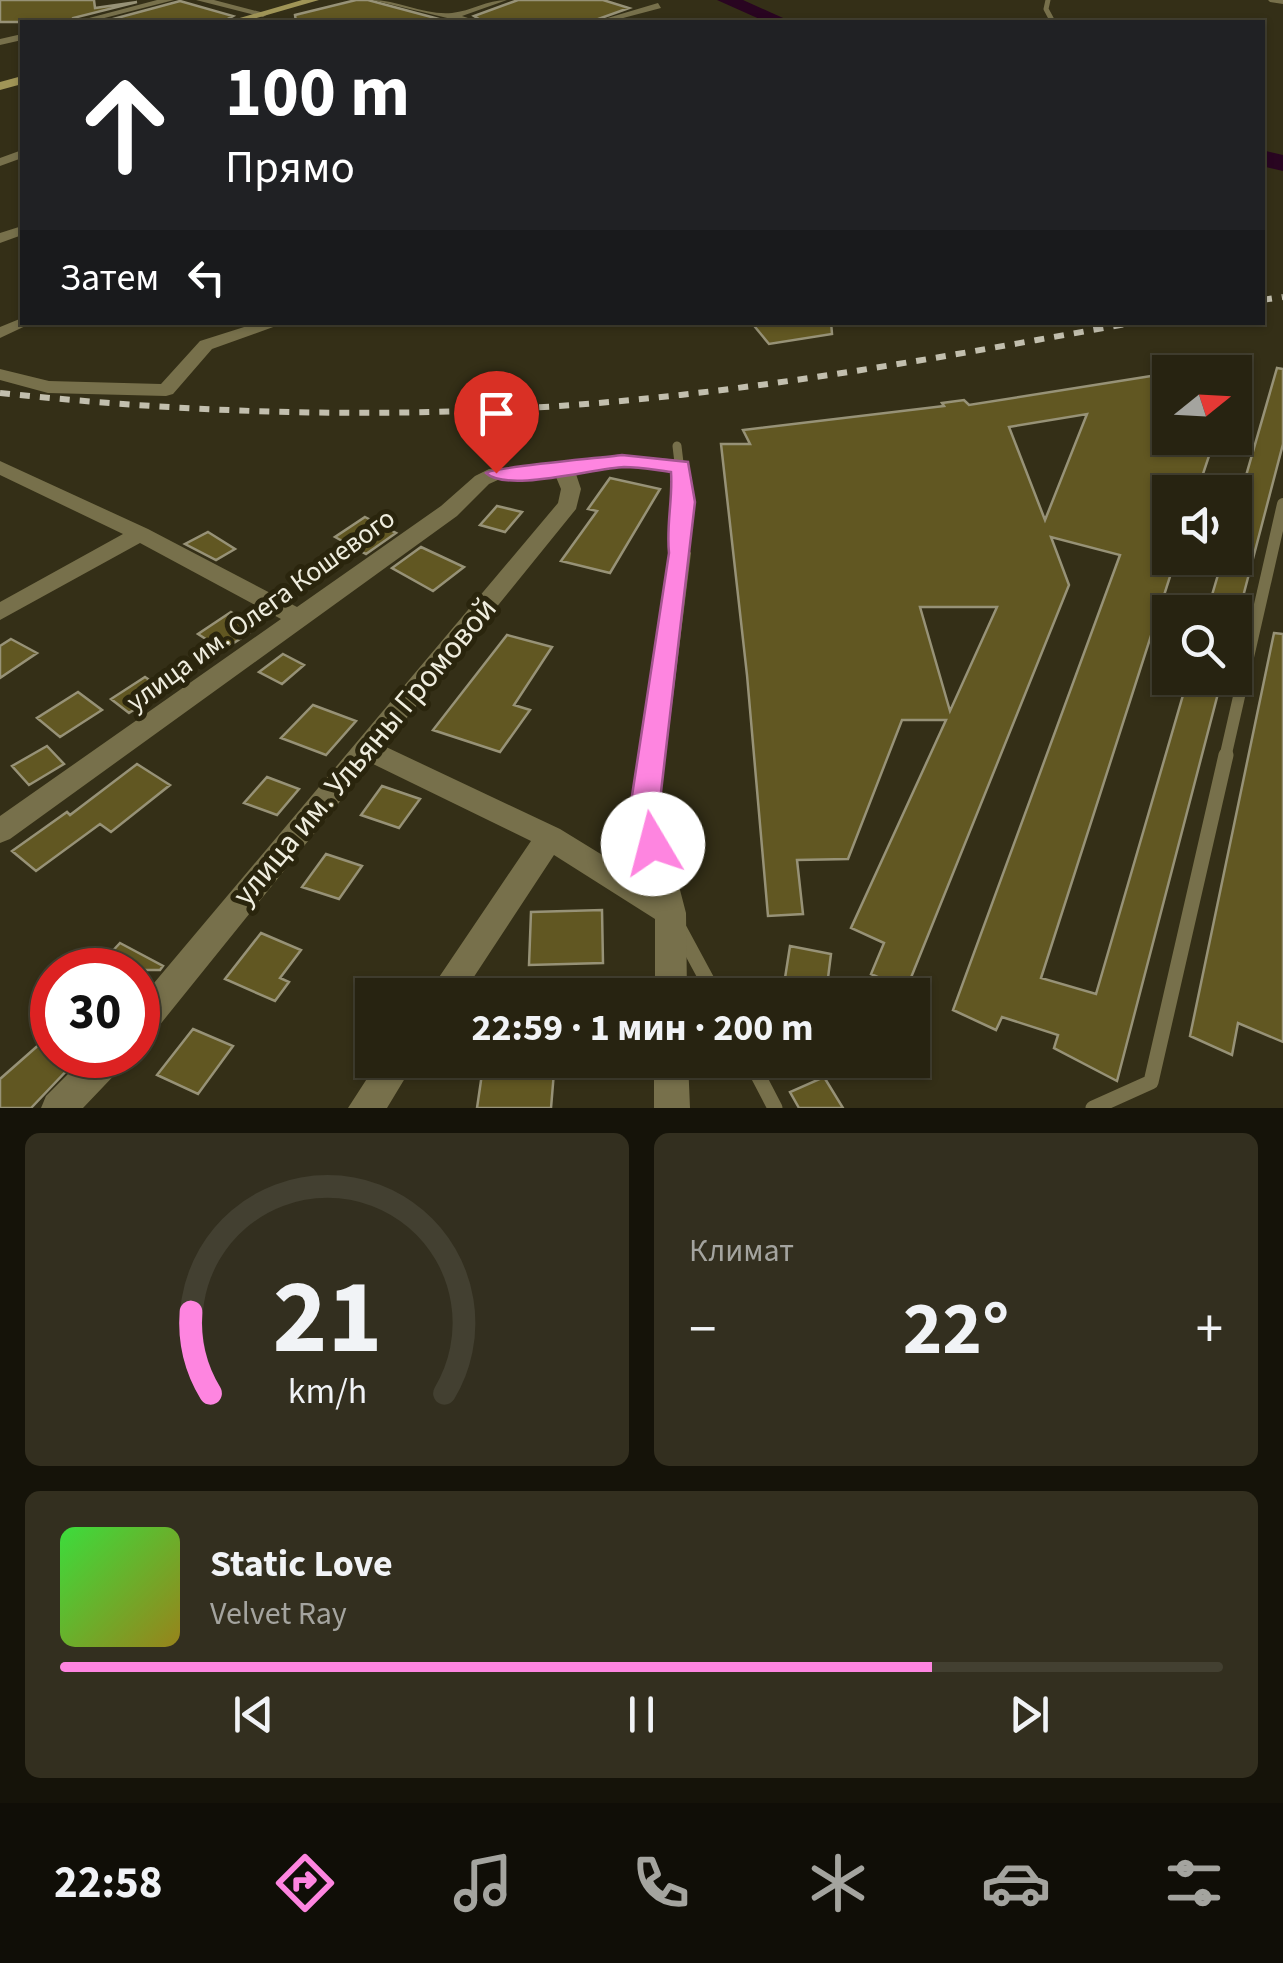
<!DOCTYPE html>
<html lang="ru">
<meta charset="utf-8">
<style>
:root{--surface:#272311;--page:#332f1f;--text:#f1f3f6;--muted:#a4a49f;--line:#434031;--accent:#fe85e0}
body{margin:0;font-family:"Source Sans 3",sans-serif;background:var(--page);color:var(--text);height:100vh;display:flex;flex-direction:column;font-size:38px;white-space:nowrap}
*{box-sizing:border-box;margin:0}
p{font-size:32px;color:var(--muted)}
.icon{flex:none;width:55px;height:55px;fill:none;stroke:currentColor;stroke-width:2;stroke-linecap:round;stroke-linejoin:round}
.map{position:relative;height:1108px;overflow:hidden}
.sheet{display:flex;flex-direction:column;gap:25px;padding:25px;background:#151309;flex:1}
.sheet>*{flex:none}
.banner{position:absolute;left:20px;top:20px;width:1245px;height:305px;border-radius:0px;box-shadow:0 2px 8px #0004,0 0 0 2px var(--line);background:#202124;color:#fff;overflow:hidden}
.needle{width:65px;rotate:72deg}
.buttons{position:absolute;left:1152px;top:355px;display:grid;gap:20px}
.buttons a{display:grid;place-items:center;width:100px;height:100px;border-radius:0px;background:var(--surface);box-shadow:0 2px 8px #0004,0 0 0 2px var(--line);font-size:50px}
.speed{position:absolute;left:30px;top:948px;display:flex;gap:20px;font-size:50px;font-weight:700;text-align:center}
.speed>*{display:grid;place-content:center;width:130px;height:130px;border-radius:50%;background:var(--surface);box-shadow:0 2px 8px #0004,0 0 0 2px var(--line);line-height:1}
.speed .limit{border:15px solid #d22;background:#fff;color:#111}
.pin{position:absolute;display:grid;place-items:center;width:85px;height:85px;color:#fff;margin:-102px -42px;border-radius:50% 50% 50% 0;rotate:-45deg;box-shadow:0 0 10px #0007}
.pin .icon{rotate:45deg}
.me{position:absolute;width:110px;margin:-55px;rotate:352deg;stroke-linejoin:round;filter:drop-shadow(0 0 8px #0008)}
.turn{display:flex;align-items:center;gap:35px;height:210px;padding:0 40px;font-size:45px}
.turn .icon{width:130px;height:130px;stroke-width:2.5}
.turn b{display:block;font-size:70px;line-height:85px}
.then{display:flex;align-items:center;height:95px;padding:0 40px;background:#0003;gap:20px;font-size:38px}
.big{font-size:75px;font-weight:700;line-height:1.1}
.sheet .tile{flex:1;display:flex;flex-direction:column;justify-content:center;gap:15px;min-width:0;padding:0 35px;border-radius:15px;background:var(--page)}
.sheet .dial{align-items:center;gap:0}
.dial svg{height:260px;overflow:visible;fill:none;stroke:var(--line);stroke-width:7;stroke-linecap:round;text-anchor:middle}
.dial text{fill:var(--text);stroke:none}
.song{display:flex;align-items:center;gap:30px}
.cover{width:120px;height:120px;border-radius:15px;background:linear-gradient(135deg,hsl(120 70% 55%),hsl(50 70% 35%))}
.played{height:10px;border-radius:5px;background:linear-gradient(90deg,var(--accent) 75%,var(--line) 75%)}
.keys{display:flex;justify-content:space-around;direction:ltr}
.heat{display:flex;justify-content:space-between;align-items:center;font-size:55px;direction:ltr}
.sheet .tiles{flex:1;display:grid;gap:25px;grid-template-columns:1fr 1fr}
.tile:last-child{grid-column:span 2}
.trip{position:absolute;left:355px;top:978px;width:575px;height:100px;border-radius:0px;background:var(--surface);box-shadow:0 2px 8px #0004,0 0 0 2px var(--line);font-weight:700;line-height:100px;text-align:center}
.menu{display:flex;height:160px;justify-content:space-around;align-items:center;background:#100e07;color:var(--muted)}
.menu .icon{width:70px;height:70px}
.menu .on{color:var(--accent)}
.menu b{font-size:45px;color:var(--text)}
.map>svg:first-child{display:block}
.lines{fill:none;stroke-linecap:round;stroke-linejoin:round}
.river{fill:#290521;fill-rule:evenodd}
.building{fill:#615722;stroke:#979277;stroke-width:2.5;fill-rule:evenodd}
.lane-far3{stroke:#77704b;stroke-width:5}
.lane-far2{stroke:#77704b;stroke-width:9}
.lane-far1{stroke:#77704b;stroke-width:12}
.lane{stroke:#77704b;stroke-width:15}
.street{fill:#77704b;fill-rule:evenodd}
.secondary{fill:#a09557;fill-rule:evenodd}
.rail{stroke:#c2bfae;stroke-width:6;stroke-dasharray:10 10;stroke-linecap:butt}
.route{fill:#fe85e0;stroke:#a55692;stroke-width:2.5}
.labels{text-anchor:middle;stroke-width:10;stroke-linejoin:round;paint-order:stroke}
.street-label{font-size:28px;fill:#efedde;stroke:#2a250d}
.near-street-label{font-size:32px;fill:#efedde;stroke:#2a250d}
</style>
<div class="map">
<svg width="1283" height="1108" viewBox="0 0 1283 1108">
<rect width="100%" height="100%" fill="#342f17"/>
<g class="lines">
<path class="river" d="M717,0H743L792,22H766Z
M1262,150L1283,155V171L1262,166Z"/>
</g>
<path class="building" d="M0,0H94L95,8L137,2L73,18L70,22H0Z
M356,0H368L450,22H296L295,15Z
M518,0H603L629,8L590,22H484L474,16Z
M180,1L233,16L222,22H102Z
M751,322H831L832,334L769,344Z
M1277,368L1283,369V444L1239,612H1207L1223,558H1235V514Z
M1170,373V438H1215L1197,492H1170V558H1176L1041,978L1096,994L1188,678H1222L1117,1081L1054,1048L1058,1035L1002,1017L996,1030L953,1010L1120,555L1051,537L1069,585L906,990L871,974L884,943L851,928L946,720H902L848,859L797,860L803,914L768,916L747,675L721,444H750L743,430L944,406L942,403L964,400L969,405ZM1087,414L1045,520L1009,427ZM920,607H997L950,711Z
M610,478L660,489L610,573L561,561L597,511L588,509Z
M497,506L522,512L505,532L480,525Z
M365,517L396,533L366,554L335,537Z
M208,532L235,549L216,560L185,544Z
M421,547L464,567L433,591L392,568Z
M231,612L249,623V633L223,650L198,634Z
M1274,633L1283,634V1042L1238,1023L1232,1055L1190,1036Z
M507,635L552,647L514,705L530,710L500,752L433,730Z
M11,639L37,653L0,678V646Z
M283,654L304,665L282,684L259,672Z
M145,677L164,690L129,713L111,699Z
M78,692L102,710L60,737L37,718Z
M313,705L356,721L326,755L281,738Z
M47,746L64,764L29,785L12,766Z
M137,764L170,785L111,832L100,824L36,871L12,851L67,812L70,815Z
M267,777L299,789L277,815L244,803Z
M382,786L420,799L399,828L361,815Z
M326,854L362,866L339,899L302,887Z
M602,910L603,963L529,965L531,912Z
M261,933L301,950L280,978L289,982L275,1001L225,979Z
M120,943L163,966L160,970H95Z
M790,946L831,954L827,986L785,978Z
M193,1029L233,1046L198,1094L157,1075Z
M42,1042L70,1067L31,1108H0V1079Z
M484,1060H555L551,1108H477Z
M824,1077L843,1108H799L790,1092Z"/>
<g class="lines">
<path class="lane-far3" d="M1048,0L1046,9L1053,22"/>
<path class="lane-far2" d="M677,446L682,488"/>
<path class="lane-far1" d="M680,553L682,485
M1225,758L1283,504"/>
<path class="lane" d="M680,930L715,995
M750,1060L775,1108
M1093,1108L1151,1082L1226,755"/>
<path class="street" d="M157,0H174L89,22H74Z
M196,0H214L268,14L263,17Z
M372,0C398,0 427,16 452,13C471,11 487,0 507,0L462,16L480,22H464Z
M1268,0H1283V4L1270,2Z
M658,3L661,8L608,22H594Z
M22,34V40L0,45V39Z
M22,150V158L0,166V158Z
M22,226V235L0,243V233Z
M22,318V322H34L0,338V327Z
M260,322H287L212,349L173,394L166,396L48,393L0,380V369L49,381L161,384L200,341Z
M622,455L680,460L690,466L680,472L622,467L576,474L581,489L576,509L384,746L560,829L648,883L631,809L669,553L672,548H688L691,553L659,809L686,913L687,995H655V919L554,855L462,995H427L531,841L371,763L150,1037L138,1041V1002L558,503L561,489L556,477L500,479L489,484L457,516L10,839L0,843V816L281,619L140,543L0,620V602L123,534L0,475V461L148,529L297,607L441,506L475,476L489,469L564,464Z
M87,1055H128L123,1066L83,1108H41L46,1096Z
M379,1060H416L387,1108H348Z
M654,1060H688L690,1108H654Z"/>
<path class="secondary" d="M302,0H319L243,22H226Z
M22,76V84L0,90V82Z"/>
<path class="rail" d="M1262,300L1283,297
M0,393C199,414 398,420 598,403C779,388 958,354 1137,322"/>
</g>
<path class="route" d="M622,455L688,462L695,502L659,809L668,844L664,852L653,856L643,852L630,809L669,553C666,525 673,499 671,472C655,470 639,467 624,467C594,468 507,493 486,473C493,467 601,458 622,455Z"/>
<g class="labels">
<g class="street-label">
<text transform="translate(260 609) rotate(-36)" y="10">улица им. Олега Кошевого</text>
</g>
<g class="near-street-label">
<text transform="translate(364 751) rotate(-50)" y="11">улица им. Ульяны Громовой</text>
</g>
</g>
</svg>
<div class="buttons">
<a><svg class="needle" viewBox="-14 -14 28 28"><path d="M0-13l5 13h-10z" fill="#e53935"/><path d="M0 13l5-13h-10z" fill="#a4a49f"/></svg></a>
<a><svg class="icon" aria-label="sound" viewBox="0 0 24 24"><path d="M4 9h4l5-4v14l-5-4H4zM17 9q2 3 0 6"/></svg></a>
<a><svg class="icon" aria-label="search" viewBox="0 0 24 24"><circle cx="10" cy="10" r="6"/><path d="M15 15l6 6"/></svg></a>
</div>
<div class="speed"><div class="limit">30</div></div>
<div class="pin" style="left:496px;top:473px;background:#d93025"><svg class="icon" aria-label="arrive" viewBox="0 0 24 24"><path d="M6 21V4h12l-3 4 3 4H6"/></svg></div>
<svg class="me" style="left:653px;top:844px" viewBox="-20 -20 40 40"><circle r="19" fill="#fff"/><path d="M0-13L10 11 0 6-10 11z" fill="#fe85e0"/></svg>
<div class="trip">22:59 · 1 мин · 200 m</div>
<div class="banner">
<div class="turn"><svg class="icon" aria-label="ahead" viewBox="0 0 24 24"><path d="M12 20V5M6 11l6-6 6 6"/></svg><div><b>100 m</b>Прямо</div></div>
<div class="then">Затем<svg class="icon" aria-label="left" viewBox="0 0 24 24"><path d="M17 20v-9H6M10 6l-5 5 5 5"/></svg></div>
</div>
</div>
<section class="sheet">
<div class="tiles">
<div class="tile dial"><svg viewBox="0 0 100 80">
<path d="M14 69A42 42 0 1 1 86 69"/>
<path d="M14 69A42 42 0 0 1 8 44" stroke="#fe85e0"/>
<text x="50" y="56" font-size="32" font-weight="700">21</text>
<text x="50" y="72" font-size="11">km/h</text>
</svg></div>
<div class="tile"><p>Климат</p>
<div class="heat"><a>−</a><b class="big">22°</b><a>+</a></div>
</div>
<div class="tile">
<div class="song"><i class="cover"></i><div><b>Static Love</b><p>Velvet Ray</p></div></div>
<div class="played"></div>
<div class="keys"><svg class="icon" aria-label="previous" viewBox="0 0 24 24"><path d="M18 5L8 12l10 7zM5 5v14"/></svg><svg class="icon" aria-label="pause" viewBox="0 0 24 24"><path d="M8 5v14M16 5v14"/></svg><svg class="icon" aria-label="next" viewBox="0 0 24 24"><path d="M6 5l10 7-10 7zM19 5v14"/></svg></div>
</div>
</div>
</section>
<nav class="menu">
<b>22:58</b>
<svg class="icon on" aria-label="directions" viewBox="0 0 24 24"><path d="M12 3l9 9-9 9-9-9zM9 14v-3h6M13 9l2 2-2 2"/></svg>
<svg class="icon" aria-label="music" viewBox="0 0 24 24"><path d="M9 18V5l10-2v13"/><circle cx="6" cy="18" r="3"/><circle cx="16" cy="16" r="3"/></svg>
<svg class="icon" aria-label="phone" viewBox="0 0 24 24"><path d="M5 4h4l2 5-3 2q2 4 5 5l2-3 5 2v4C11 20 4 13 5 4z"/></svg>
<svg class="icon" aria-label="climate" viewBox="0 0 24 24"><path d="M12 3v18M4 7l16 10M4 17L20 7"/></svg>
<svg class="icon" aria-label="car" viewBox="0 0 24 24"><path d="M5 17H2v-5l4-1 3-4h7l3 4 3 1v5h-3M9 17h6M6 11h13"/><circle cx="7" cy="17" r="2"/><circle cx="17" cy="17" r="2"/></svg>
<svg class="icon" aria-label="filters" viewBox="0 0 24 24"><path d="M4 7h16M4 17h16"/><circle cx="9" cy="7" r="2"/><circle cx="15" cy="17" r="2"/></svg>
</nav>
